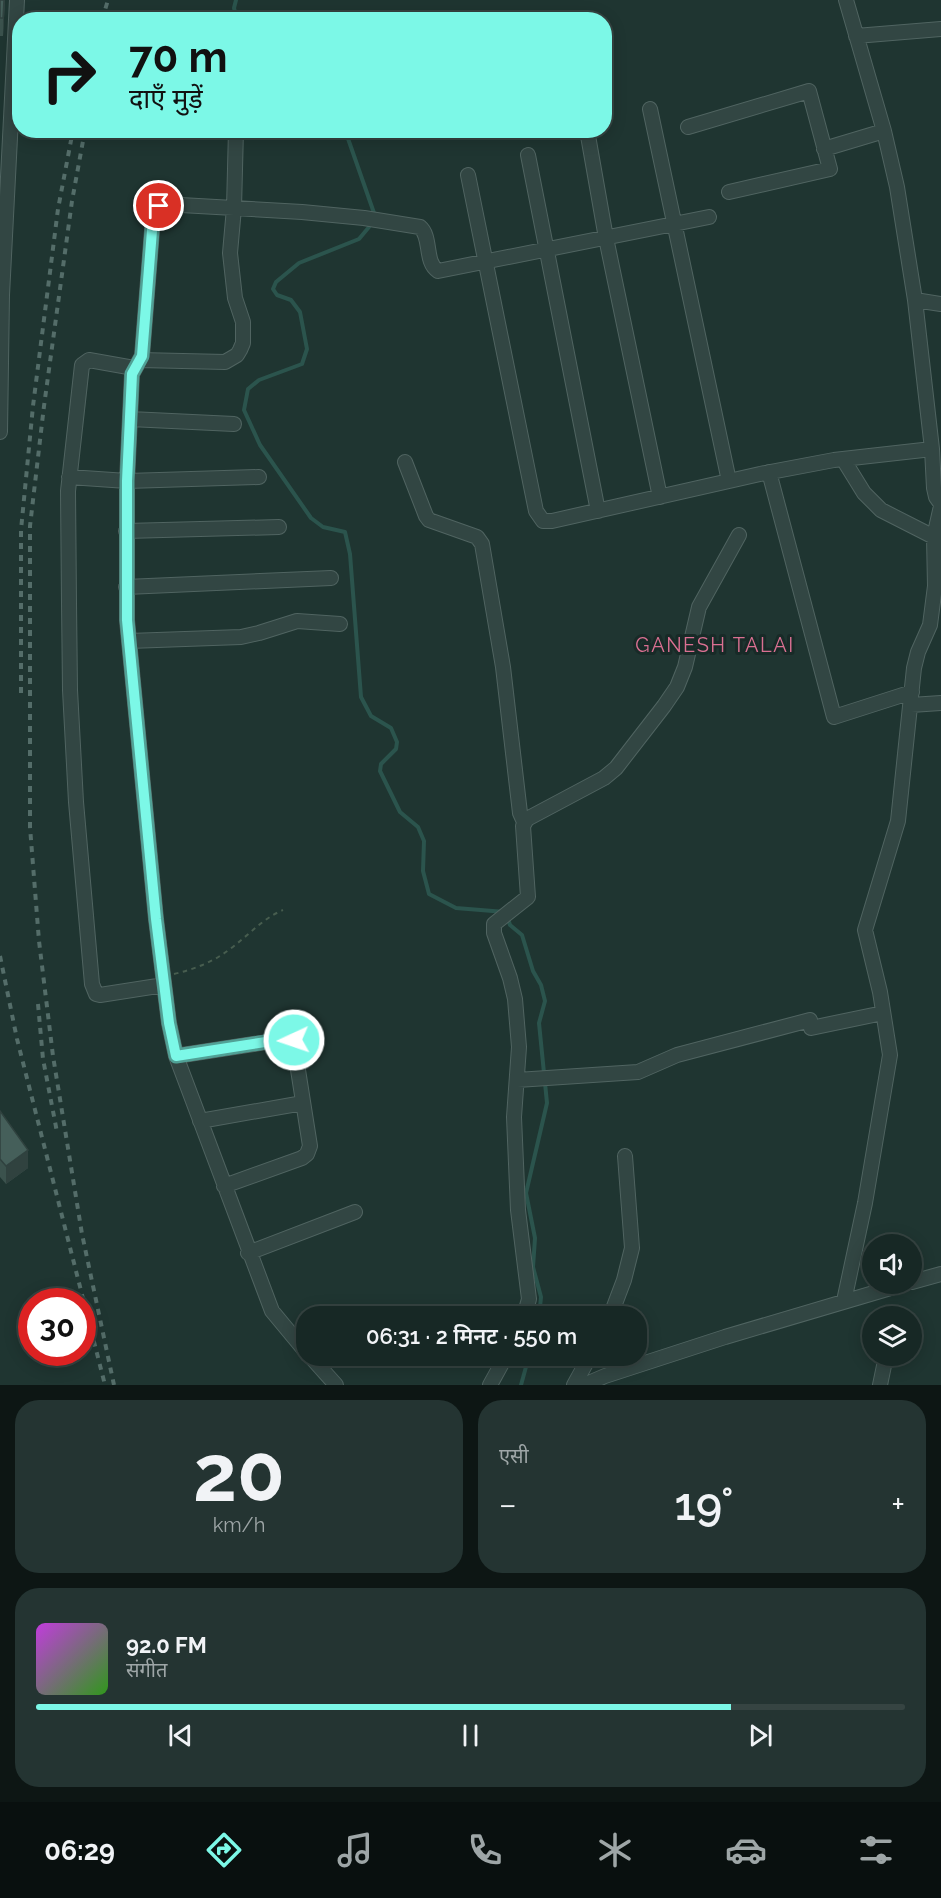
<!DOCTYPE html>
<html lang="hi">
<meta charset="utf-8">
<style>
:root{--surface:#172825;--page:#243432;--text:#f1f3f6;--muted:#9ea6a7;--line:#364442;--accent:#7cf8e7}
body{margin:0;font-family:Raleway,"Noto Sans Devanagari",sans-serif;background:var(--page);color:var(--text);height:100vh;display:flex;flex-direction:column;font-size:22px;white-space:nowrap}
*{box-sizing:border-box;margin:0}
p{font-size:20px;color:var(--muted)}
.icon{flex:none;width:33px;height:33px;fill:none;stroke:currentColor;stroke-width:2;stroke-linecap:round;stroke-linejoin:round}
.map{position:relative;height:1385px;overflow:hidden}
.panel{display:flex;flex-direction:column;gap:15px;padding:15px;background:#0d1614;flex:1}
.panel>*{flex:none}
.hud{position:absolute;left:12px;top:12px;width:600px;height:126px;border-radius:24px;box-shadow:0 3px 15px #0003,0 0 0 2px var(--line);background:#7cf8e7;color:#111;overflow:hidden}
.tools{position:absolute;left:862px;top:1234px;display:grid;gap:12px}
.tools a{display:grid;place-items:center;width:60px;height:60px;border-radius:50%;background:var(--surface);box-shadow:0 3px 15px #0003,0 0 0 2px var(--line);font-size:30px}
.speed{position:absolute;left:18px;top:1288px;display:flex;gap:12px;font-size:30px;font-weight:700;text-align:center}
.speed>*{display:grid;place-content:center;width:78px;height:78px;border-radius:50%;background:var(--surface);box-shadow:0 3px 15px #0003,0 0 0 2px var(--line);line-height:1}
.speed .limit{border:9px solid #d22;background:#fff;color:#111}
.pin{position:absolute;display:grid;place-items:center;width:51px;height:51px;color:#fff;margin:-26px;border:3px solid #fff;border-radius:50%;box-shadow:0 2px 6px #0007}
.me{position:absolute;width:66px;margin:-33px;rotate:267deg;stroke-linejoin:round;filter:drop-shadow(0 0 4px #0008)}
.turn{display:flex;align-items:center;gap:21px;height:126px;padding:0 18px;font-size:27px}
.turn .icon{width:78px;height:78px;stroke-width:2.5}
.turn b{display:block;font-size:42px;line-height:51px}
.big{font-size:45px;font-weight:600;line-height:1.1}
.panel .widget{flex:1;display:flex;flex-direction:column;justify-content:center;gap:9px;min-width:0;padding:0 21px;border-radius:24px;background:var(--page)}
.panel .dial{align-items:center;gap:0}
.dial b{font-size:78px;line-height:1}
.song{display:flex;align-items:center;gap:18px}
.cover{width:72px;height:72px;border-radius:9px;background:linear-gradient(135deg,hsl(290 70% 55%),hsl(110 70% 35%))}
.played{height:6px;border-radius:3px;background:linear-gradient(90deg,var(--accent) 80%,var(--line) 80%)}
.keys{display:flex;justify-content:space-around;direction:ltr}
.heat{display:flex;justify-content:space-between;align-items:center;font-size:33px;direction:ltr}
.panel .tiles{flex:1;display:grid;gap:15px;grid-template-columns:1fr 1fr}
.widget:last-child{grid-column:span 2}
.trip{position:absolute;left:296px;top:1306px;width:351px;height:60px;border-radius:24px;background:var(--surface);box-shadow:0 3px 15px #0003,0 0 0 2px var(--line);font-weight:600;line-height:60px;text-align:center}
.tabs{display:flex;height:96px;justify-content:space-around;align-items:center;background:#09100f;color:var(--muted)}
.tabs .icon{width:42px;height:42px}
.tabs .selected{color:var(--accent)}
.tabs b{font-size:27px;color:var(--text)}
.map>svg:first-child{display:block}
.lines{fill:none;stroke-linecap:round;stroke-linejoin:round}
.stream{stroke:#2b544d;stroke-width:4}
.minor-casing{stroke:#506461;stroke-width:16}
.path{stroke:#475d4f;stroke-width:2;stroke-dasharray:4.5 4.5;stroke-linecap:butt}
.minor{stroke:#324643;stroke-width:14}
.rail{stroke:#546d69;stroke-width:4;stroke-dasharray:6 6;stroke-linecap:butt}
.wall{fill:#3b524d}
.shaded-wall{fill:#30423f}
.building{fill:#455f5a;stroke:#30423f;stroke-width:1.5}
.route-casing{stroke:#51a196;stroke-width:15}
.route{stroke:#7cf8e7;stroke-width:10}
.labels{text-anchor:middle;stroke-width:6;stroke-linejoin:round;paint-order:stroke}
.neighbourhood-label{font-size:20px;letter-spacing:1.5px;fill:#da7092;stroke:#182a27}
</style>
<div class="map">
<svg width="941" height="1385" viewBox="0 0 941 1385">
<rect width="100%" height="100%" fill="#1f3531"/>
<g class="lines">
<path class="stream" d="M236,0L234,8L237,20
M345,130L374,213L369,227L359,239L299,263L276,282L273,289L277,295L291,300L300,312L307,349L302,364L259,380L248,389L244,410L260,445L311,518L323,527L345,532L350,554L361,697L371,716L391,728L397,742L396,749L381,764L380,771L400,812L418,827L424,841L423,871L429,894L456,908L505,912
M508,919L510,925L522,935L533,971L541,985L545,1001L539,1023L547,1103L526,1193L535,1238L533,1267L541,1297L539,1317
M521,1385L529,1356"/>
<defs>
<path id="minor" d="M846,0L884,131L897,187L915,300L932,449L934,488L936,497L941,504
M856,36L941,29
M650,109L729,481
M688,127L809,91L830,169L729,192
M587,130L606,238L660,497
M824,149L884,131
M528,155L598,511
M468,175L536,511L543,521H552L760,474L834,460L932,449
M915,300L941,304
M140,360L225,362L237,355L240,350L243,343V322L235,298L230,253L234,208L236,130
M134,368L89,360L82,365L68,491L69,603L70,690L76,802L92,984L96,994L100,995L164,985
M130,419L234,424
M0,432L2,295L17,0
M843,459L864,493L881,510L934,537
M405,462L426,516L429,520L477,537L482,544L503,667L520,813L524,822
M769,472L834,717L912,692
M69,477L127,481L259,477
M126,531L279,527
M126,587L331,578
M129,641L241,637L259,633L297,621L340,624
M911,705L941,703
M811,1028L883,1013
M176,1056L293,1038L310,1146L307,1154L302,1158L224,1186
M517,1080L638,1072L677,1055L810,1020
M200,1121L303,1103
M248,1253L355,1212
M912,1282L941,1274
M844,1301L865,1203L890,1055L880,992L865,930L898,821L914,668L918,652L930,625L935,586L934,537L941,506
M524,1317L529,1299L518,1210L514,1117L519,1047L515,999L510,978L494,933V924L528,897L523,826L527,819L604,778L616,768L664,706L677,687L685,667L699,607L739,535
M610,1317L624,1280L632,1248L625,1156
M306,1352L272,1311L176,1056L169,1023L156,919L127,620V481L132,374L142,356L153,218C155,211 157,207 163,204L302,212L364,218L420,227C432,237 424,262 438,271L709,217
M310,1356L336,1385
M490,1385L506,1356
M574,1385L590,1356
M584,1385L605,1376L725,1337L904,1284
M880,1385L886,1356"/>
</defs>
<use href="#minor" class="minor-casing"/>
<path class="path" d="M174,974C195,969 213,962 230,949C249,935 262,919 283,910"/>
<use href="#minor" class="minor"/>
<path class="rail" d="M102,20L108,0
M85,130L72,201L44,406L30,526V827L39,941L53,1056L82,1234L114,1385
M21,693V530L33,406L58,209L73,130
M0,956L17,1039L105,1385
M38,1004L43,1059L57,1132"/>
</g>
<path class="wall" d="M0,0H5L3,36H0Z
M0,1111L28,1168L6,1184L0,1177Z"/>
<path class="shaded-wall" d="M4,0H5L3,36V18Z
M28,1150V1168L6,1184V1166Z"/>
<path class="building" d="M0,0H4L3,18H0Z
M0,1111L28,1150L6,1166L0,1159Z"/>
<g class="lines">
<defs>
<path id="route" d="M159,206L153,218L142,356L132,374L127,481V620L156,919L169,1023L176,1056L291,1038L294,1040"/>
</defs>
<use href="#route" class="route-casing"/>
<use href="#route" class="route"/>
</g>
<g class="labels">
<g class="neighbourhood-label">
<text x="715" y="652">GANESH TALAI</text>
</g>
</g>
</svg>
<div class="tools">
<a><svg class="icon" aria-label="sound" viewBox="0 0 24 24"><path d="M4 9h4l5-4v14l-5-4H4zM17 9q2 3 0 6"/></svg></a>
<a><svg class="icon" aria-label="layers" viewBox="0 0 24 24"><path d="M12 4l9 5-9 5-9-5zM3 14l9 5 9-5"/></svg></a>
</div>
<div class="speed"><div class="limit">30</div></div>
<div class="pin" style="left:159px;top:206px;background:#d93025"><svg class="icon" aria-label="arrive" viewBox="0 0 24 24"><path d="M6 21V4h12l-3 4 3 4H6"/></svg></div>
<svg class="me" style="left:294px;top:1040px" viewBox="-20 -20 40 40"><circle r="17" fill="#7cf8e7" stroke="#fff" stroke-width="3"/><path d="M0-11L8 9 0 5-8 9z" fill="#fff"/></svg>
<div class="trip">06:31 · 2 मिनट · 550 m</div>
<div class="hud">
<div class="turn"><svg class="icon" aria-label="right" viewBox="0 0 24 24"><path d="M7 20v-9h11M14 6l5 5-5 5"/></svg><div><b>70 m</b>दाएँ मुड़ें</div></div>
</div>
</div>
<section class="panel">
<div class="tiles">
<div class="widget dial"><b>20</b><p>km/h</p></div>
<div class="widget"><p>एसी</p>
<div class="heat"><a>−</a><b class="big">19°</b><a>+</a></div>
</div>
<div class="widget">
<div class="song"><i class="cover"></i><div><b>92.0 FM</b><p>संगीत</p></div></div>
<div class="played"></div>
<div class="keys"><svg class="icon" aria-label="previous" viewBox="0 0 24 24"><path d="M18 5L8 12l10 7zM5 5v14"/></svg><svg class="icon" aria-label="pause" viewBox="0 0 24 24"><path d="M8 5v14M16 5v14"/></svg><svg class="icon" aria-label="next" viewBox="0 0 24 24"><path d="M6 5l10 7-10 7zM19 5v14"/></svg></div>
</div>
</div>
</section>
<nav class="tabs">
<b>06:29</b>
<svg class="icon selected" aria-label="directions" viewBox="0 0 24 24"><path d="M12 3l9 9-9 9-9-9zM9 14v-3h6M13 9l2 2-2 2"/></svg>
<svg class="icon" aria-label="music" viewBox="0 0 24 24"><path d="M9 18V5l10-2v13"/><circle cx="6" cy="18" r="3"/><circle cx="16" cy="16" r="3"/></svg>
<svg class="icon" aria-label="phone" viewBox="0 0 24 24"><path d="M5 4h4l2 5-3 2q2 4 5 5l2-3 5 2v4C11 20 4 13 5 4z"/></svg>
<svg class="icon" aria-label="climate" viewBox="0 0 24 24"><path d="M12 3v18M4 7l16 10M4 17L20 7"/></svg>
<svg class="icon" aria-label="car" viewBox="0 0 24 24"><path d="M5 17H2v-5l4-1 3-4h7l3 4 3 1v5h-3M9 17h6M6 11h13"/><circle cx="7" cy="17" r="2"/><circle cx="17" cy="17" r="2"/></svg>
<svg class="icon" aria-label="filters" viewBox="0 0 24 24"><path d="M4 7h16M4 17h16"/><circle cx="9" cy="7" r="2"/><circle cx="15" cy="17" r="2"/></svg>
</nav>
